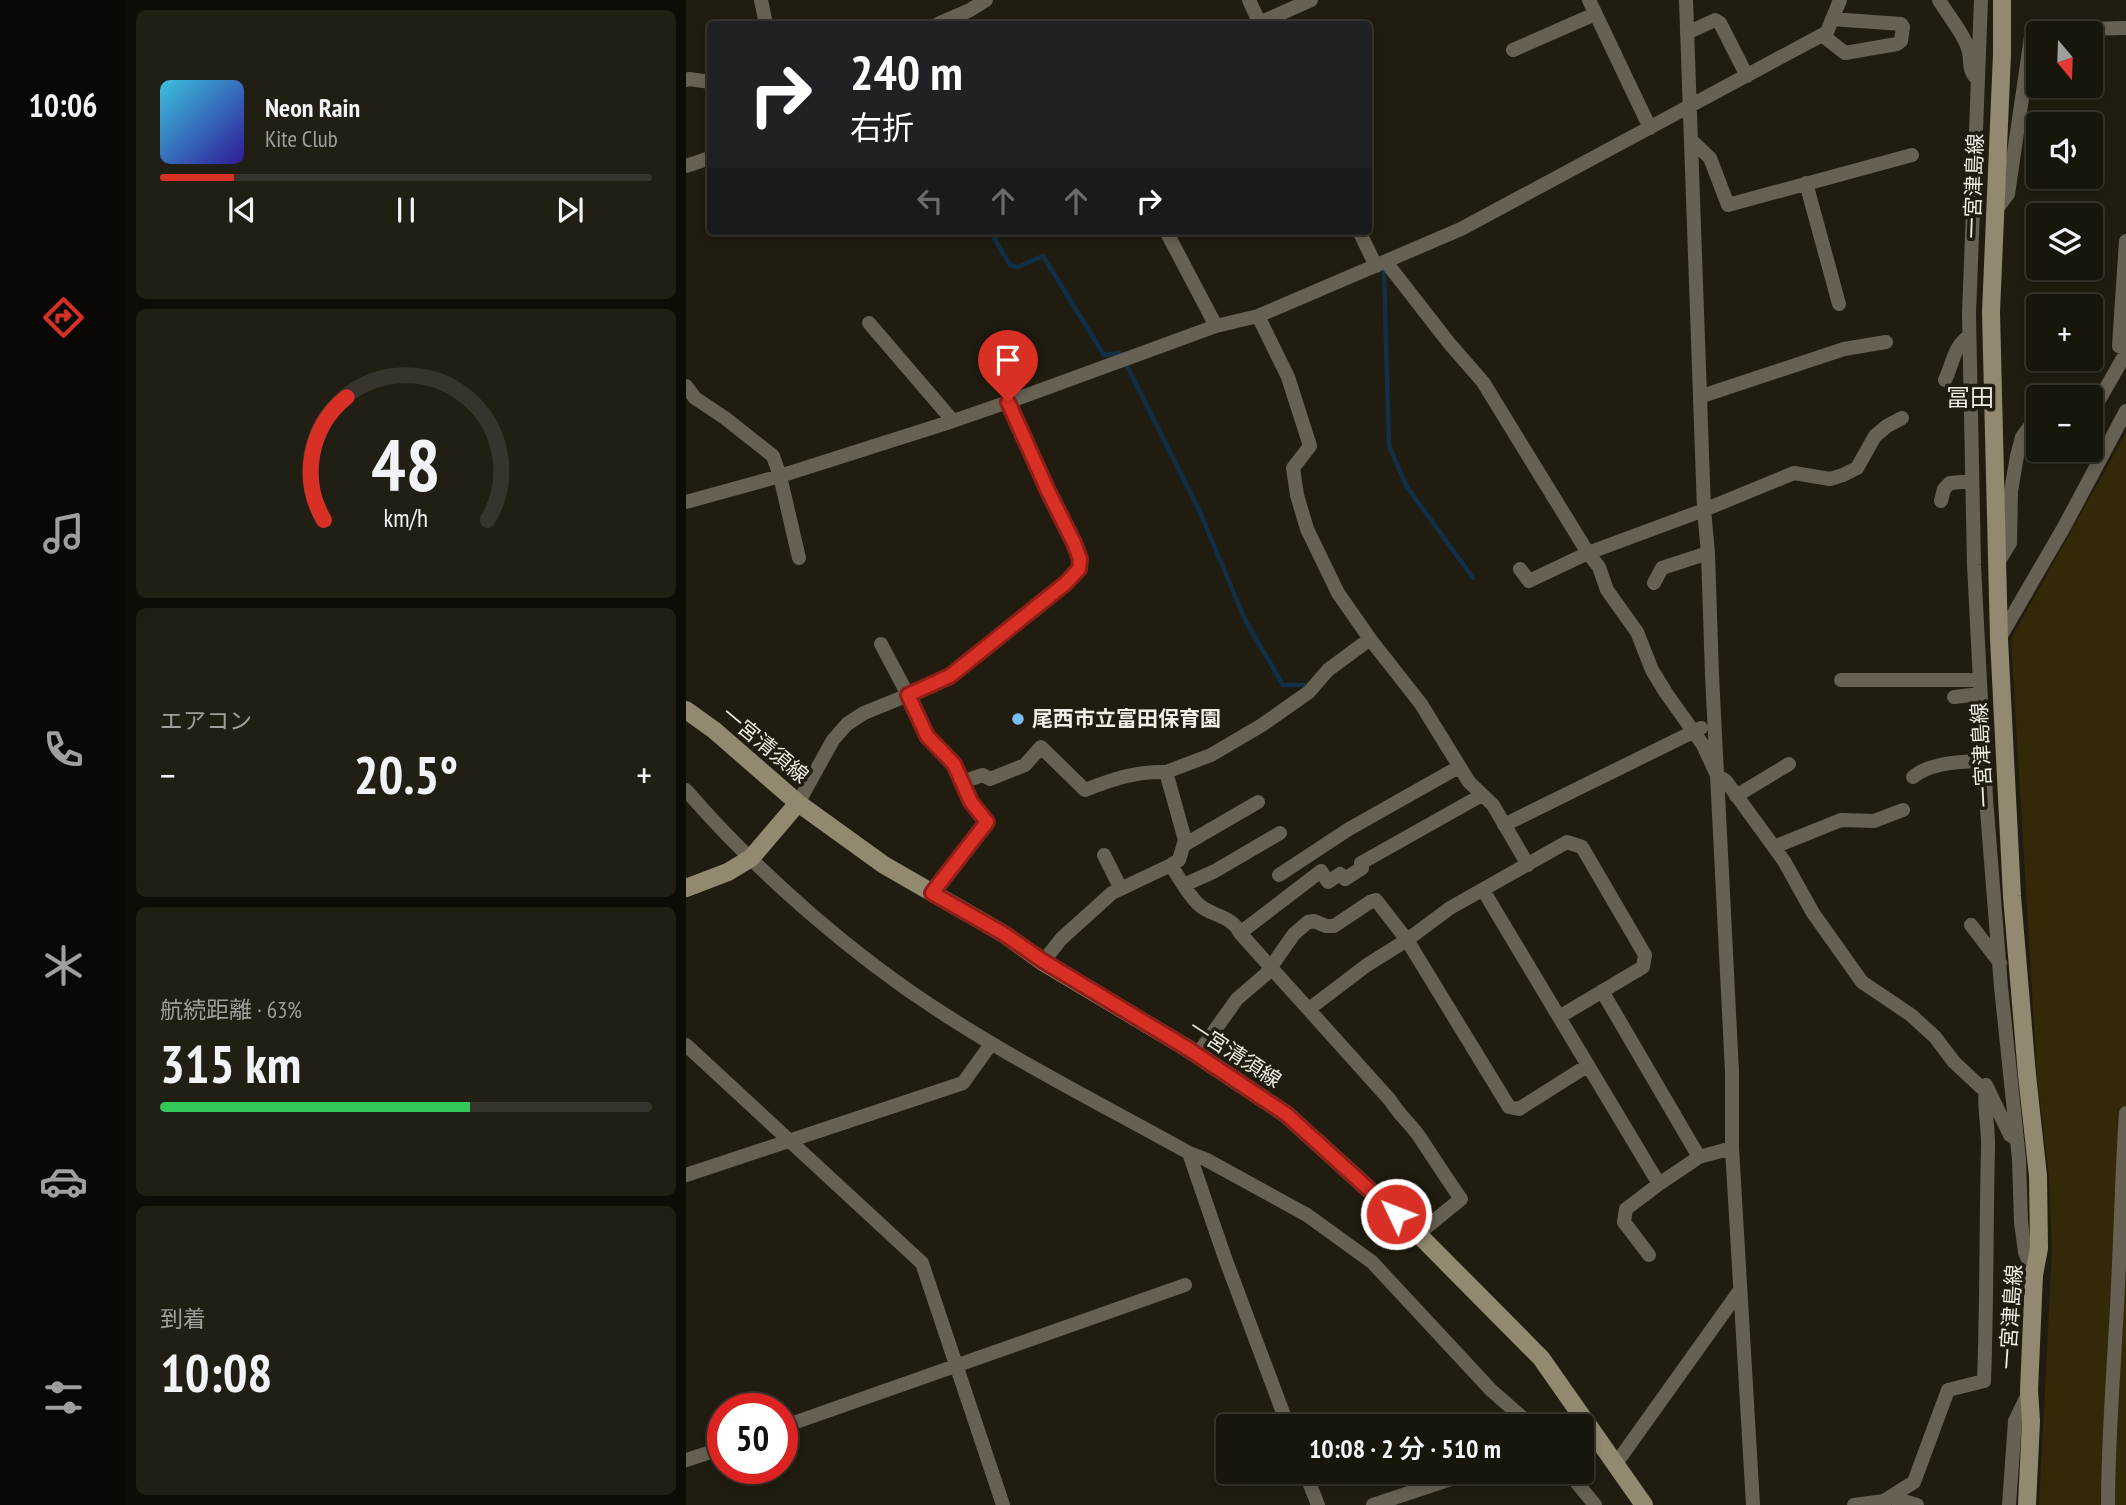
<!DOCTYPE html>
<html lang="ja">
<meta charset="utf-8">
<style>
:root{--surface:#18150b;--page:#211e14;--text:#f1f3f6;--muted:#9f9f9d;--line:#36342c;--accent:#d93025}
body{margin:0;font-family:"PT Sans Narrow","Noto Sans JP",sans-serif;background:var(--page);color:var(--text);height:100vh;display:flex;flex-direction:column;font-size:26px;white-space:nowrap}
*{box-sizing:border-box;margin:0}
p{font-size:23px;color:var(--muted)}
.icon{flex:none;width:38px;height:38px;fill:none;stroke:currentColor;stroke-width:2;stroke-linecap:round;stroke-linejoin:round}
.map{position:relative;flex:1;overflow:hidden}
.drawer{display:flex;flex-direction:column;gap:10px;padding:10px;background:#0d0c06;width:560px}
.drawer>*{flex:none}
.banner{position:absolute;left:21px;top:21px;width:665px;height:214px;border-radius:7px;box-shadow:0 4px 10px #0003,0 0 0 2px var(--line);background:#202124;color:#fff;overflow:hidden}
.needle{width:46px;rotate:161deg}
.tools{position:absolute;left:1340px;top:21px;display:grid;gap:14px}
.tools a{display:grid;place-items:center;width:77px;height:77px;border-radius:7px;background:var(--surface);box-shadow:0 4px 10px #0003,0 0 0 2px var(--line);font-size:35px}
.speed{position:absolute;left:21px;top:1393px;display:flex;gap:14px;font-size:35px;font-weight:700;text-align:center}
.speed>*{display:grid;place-content:center;width:91px;height:91px;border-radius:50%;background:var(--surface);box-shadow:0 4px 10px #0003,0 0 0 2px var(--line);line-height:1}
.speed .limit{border:10px solid #d22;background:#fff;color:#111}
.pin{position:absolute;display:grid;place-items:center;width:60px;height:60px;color:#fff;margin:-72px -30px;border-radius:50% 50% 50% 0;rotate:-45deg;box-shadow:0 0 7px #0007}
.pin .icon{rotate:45deg}
.me{position:absolute;width:77px;margin:-38px;rotate:313deg;stroke-linejoin:round;filter:drop-shadow(0 0 5px #0008)}
.turn{display:flex;align-items:center;gap:24px;height:147px;padding:0 28px;font-size:32px}
.turn .icon{width:91px;height:91px;stroke-width:2.5}
.turn b{display:block;font-size:49px;line-height:60px}
.lanes{display:flex;align-items:center;height:66px;padding:0 28px;background:#0003;justify-content:center;gap:35px;direction:ltr}
.lanes .off{opacity:.35}
.big{font-size:52px;font-weight:600;line-height:1.1}
.drawer .card{flex:1;display:flex;flex-direction:column;justify-content:center;gap:10px;min-width:0;padding:0 24px;border-radius:10px;background:var(--page)}
.drawer .dial{align-items:center;gap:0}
.dial svg{height:182px;overflow:visible;fill:none;stroke:var(--line);stroke-width:7;stroke-linecap:round;text-anchor:middle}
.dial text{fill:var(--text);stroke:none}
.song{display:flex;align-items:center;gap:21px}
.cover{width:84px;height:84px;border-radius:10px;background:linear-gradient(135deg,hsl(190 70% 55%),hsl(250 70% 35%))}
.played{height:7px;border-radius:4px;background:linear-gradient(90deg,var(--accent) 15%,var(--line) 15%)}
.keys{display:flex;justify-content:space-around;direction:ltr}
.heat{display:flex;justify-content:space-between;align-items:center;font-size:38px;direction:ltr}
.charge{height:10px;border-radius:5px;background:linear-gradient(90deg,#34c759 63%,var(--line) 0)}
.trip{position:absolute;left:530px;top:1414px;width:378px;height:70px;border-radius:7px;background:var(--surface);box-shadow:0 4px 10px #0003,0 0 0 2px var(--line);font-weight:600;line-height:70px;text-align:center}
main{display:flex;flex:1;min-height:0}
.dock{display:flex;flex-direction:column;width:126px;justify-content:space-around;align-items:center;background:#0a0804;color:var(--muted)}
.dock .icon{width:49px;height:49px}
.dock .active{color:var(--accent)}
.dock b{font-size:32px;color:var(--text)}
.map>svg:first-child{display:block}
.green{fill:#332908}
.lines{fill:none;stroke-linecap:round;stroke-linejoin:round}
.stream{stroke:#113047;stroke-width:4.5}
.street{stroke:#666152;stroke-width:14}
.secondary{stroke:#918970;stroke-width:18}
.route-casing{stroke:#8d1f18;stroke-width:18}
.route{stroke:#d93025;stroke-width:12}
.poi-dot{fill:#78bff8;stroke:#201c0f;stroke-width:2.5}
.labels{text-anchor:middle;stroke-width:7;stroke-linejoin:round;paint-order:stroke}
.street-label{font-size:21px;fill:#f0ede4;stroke:#201c0f}
.poi-label{font-size:21px;font-weight:bold;fill:#f0ede4;stroke:#201c0f;text-anchor:start}
.quarter-label{font-size:24px;fill:#f0ede4;stroke:#201c0f}
</style>
<main>
<nav class="dock">
<b>10:06</b>
<svg class="icon active" aria-label="directions" viewBox="0 0 24 24"><path d="M12 3l9 9-9 9-9-9zM9 14v-3h6M13 9l2 2-2 2"/></svg>
<svg class="icon" aria-label="music" viewBox="0 0 24 24"><path d="M9 18V5l10-2v13"/><circle cx="6" cy="18" r="3"/><circle cx="16" cy="16" r="3"/></svg>
<svg class="icon" aria-label="phone" viewBox="0 0 24 24"><path d="M5 4h4l2 5-3 2q2 4 5 5l2-3 5 2v4C11 20 4 13 5 4z"/></svg>
<svg class="icon" aria-label="climate" viewBox="0 0 24 24"><path d="M12 3v18M4 7l16 10M4 17L20 7"/></svg>
<svg class="icon" aria-label="car" viewBox="0 0 24 24"><path d="M5 17H2v-5l4-1 3-4h7l3 4 3 1v5h-3M9 17h6M6 11h13"/><circle cx="7" cy="17" r="2"/><circle cx="17" cy="17" r="2"/></svg>
<svg class="icon" aria-label="filters" viewBox="0 0 24 24"><path d="M4 7h16M4 17h16"/><circle cx="9" cy="7" r="2"/><circle cx="15" cy="17" r="2"/></svg>
</nav>
<section class="drawer">
<div class="card">
<div class="song"><i class="cover"></i><div><b>Neon Rain</b><p>Kite Club</p></div></div>
<div class="played"></div>
<div class="keys"><svg class="icon" aria-label="previous" viewBox="0 0 24 24"><path d="M18 5L8 12l10 7zM5 5v14"/></svg><svg class="icon" aria-label="pause" viewBox="0 0 24 24"><path d="M8 5v14M16 5v14"/></svg><svg class="icon" aria-label="next" viewBox="0 0 24 24"><path d="M6 5l10 7-10 7zM19 5v14"/></svg></div>
</div>
<div class="card dial"><svg viewBox="0 0 100 80">
<path d="M14 69A42 42 0 1 1 86 69"/>
<path d="M14 69A42 42 0 0 1 24 15" stroke="#d93025"/>
<text x="50" y="56" font-size="32" font-weight="700">48</text>
<text x="50" y="72" font-size="11">km/h</text>
</svg></div>
<div class="card"><p>エアコン</p>
<div class="heat"><a>−</a><b class="big">20.5°</b><a>+</a></div>
</div>
<div class="card"><p>航続距離 · 63%</p><b class="big">315 km</b><div class="charge"></div></div>
<div class="card"><p>到着</p><b class="big">10:08</b></div>
</section>
<div class="map">
<svg width="1440" height="1505" viewBox="0 0 1440 1505">
<rect width="100%" height="100%" fill="#201c0f"/>
<path class="green" d="M1440,433V1505H1353L1366,1250L1363,1176L1351,1077L1325,639Z"/>
<g class="lines">
<path class="stream" d="M304,231L324,265L332,267L357,256L418,355L434,353
M698,272L703,446L721,487L787,578
M442,368L514,512L559,620L597,685H618"/>
<path class="street" d="M75,0L80,24
M563,0L574,24
M903,0L964,128
M1000,0L1018,510L1022,553L1026,675L1046,1072V1148L1067,1505
M1253,0C1261,14 1280,36 1283,52C1285,62 1282,70 1291,79
M1295,0L1283,314L1288,565L1300,798L1315,987L1333,1159L1335,1222L1339,1252L1348,1275
M252,24L284,10L300,0
M571,24L625,0
M1001,33L1029,20L1034,23L1061,76
M1136,35L1159,53L1211,44L1215,41L1217,27L1215,24L1146,19
M827,50L909,14
M0,80L3,79L24,82
M1005,140L1024,158L1042,205L1226,155
M0,166L24,158
M1120,183L1153,304
M1309,211L1322,194L1345,37L1351,30L1440,28
M480,231L530,326
M673,231L690,266
M1440,241L1433,346L1440,349
M700,262L763,343L797,382L902,553L913,567L921,590L951,632L966,670L980,693L1017,745L1031,775L1040,781L1098,861L1127,913L1176,982L1225,1015L1249,1037L1268,1062L1299,1091
M572,316L602,377L624,446L607,468L611,495L621,529L652,593L684,639L735,704L783,782L807,805L842,865
M183,323L267,421
M1259,380C1267,364 1267,347 1283,336
M0,386L9,398L39,418L87,456L94,476L113,558
M1016,396L1158,349L1200,342
M1405,414L1440,353
M1255,501L1258,489L1264,483L1286,481
M0,502L94,476L267,421L322,402L530,326L572,316L775,229L1136,35L1141,32L1154,0
M1311,564L1324,543L1325,491L1331,456L1336,437L1345,425H1353
M834,569L843,581L902,553L1018,510L1108,473L1144,479L1157,475L1171,468L1189,436L1201,426L1216,418
M968,583L976,568L1022,553
M1313,639L1378,527L1440,411
M195,644L222,695L241,736L268,764L285,802L301,822L246,893
M1155,680H1293
M1268,697L1294,694
M1227,777C1243,763 1277,761 1298,761
M275,782L297,775L304,779L339,765L355,747L399,790C427,779 450,771 480,772
M0,790C72,873 168,957 261,1016C339,1066 422,1108 503,1153L519,1159L621,1215L686,1262L805,1390L846,1426
M1050,796L1103,764
M112,803L147,740L161,724L178,713L242,687L264,676L380,584L392,569L394,559L388,543L362,491L322,402
M818,825L1015,728
M498,845L572,802
M1088,847L1155,820L1188,821L1217,810
M418,855L435,889
M485,865C493,878 501,893 512,904C524,916 546,915 554,933L704,1100C713,1115 726,1125 735,1139C748,1159 761,1179 775,1199L732,1234
M593,875L663,829L773,767
M498,885L529,871L594,833
M797,890L973,1184L1013,1157L1046,1148
M1285,925L1314,963
M554,933L635,871L642,882L654,874L659,879L676,868L675,863L796,795
M357,962L375,939L426,893L485,865L493,860L499,840L480,772L525,755L576,725L623,692L642,670L684,639
M916,991L1013,1157
M623,1009L681,965L721,940L764,908L881,842L896,847L959,955L957,967L873,1017
M0,1045L236,1263L317,1505
M511,1055L551,999L580,974L608,934L622,922L628,921L640,926H648L684,902L690,900L721,940L823,1107L833,1109L901,1066
M503,1153L539,1258L602,1426
M0,1175L277,1083L305,1044
M963,1255L938,1222L940,1209L973,1184
M96,1427L499,1285
M0,1460L37,1448
M929,1465L1054,1290
M619,1472L632,1505
M882,1472L909,1505
M1204,1497L1231,1505
M687,1505L786,1472
M1168,1505L1198,1501L1228,1482L1262,1390L1298,1381C1301,1304 1300,1227 1302,1149C1303,1128 1297,1106 1300,1085L1324,1135L1330,1139
M1323,1505L1329,1421L1343,1392
M1422,1505C1422,1431 1429,1358 1432,1285C1435,1227 1436,1170 1440,1113"/>
<path class="secondary" d="M1316,0V54L1305,312L1313,639L1326,896L1341,1075L1352,1176L1353,1248L1348,1275L1343,1390L1345,1421L1341,1505
M0,710L28,730L112,803L198,865L318,934L357,962L501,1048L600,1114L732,1234L855,1358L958,1505
M0,888L42,872L65,858L112,803"/>
</g>
<g class="lines">
<defs>
<path id="route" d="M322,402L362,491L388,543L394,559L393,569L380,583L264,676L222,695L241,736L268,764L285,802L301,822L246,893L318,934L357,961L501,1048L600,1114L710,1214"/>
</defs>
<use href="#route" class="route-casing"/>
<use href="#route" class="route"/>
</g>
<circle class="poi-dot" cx="332" cy="719" r="7"/>
<g class="labels">
<g class="street-label">
<text transform="translate(1288 186) rotate(-88)" y="7">一宮津島線</text>
<text transform="translate(79 745) rotate(40)" y="7">一宮清須線</text>
<text transform="translate(1296 755) rotate(-93)" y="7">一宮津島線</text>
<text transform="translate(549 1054) rotate(33)" y="7">一宮清須線</text>
<text transform="translate(1325 1317) rotate(-86)" y="7">一宮津島線</text>
</g>
<g class="poi-label">
<text x="346" y="726">尾西市立富田保育園</text>
</g>
<g class="quarter-label">
<text x="1284" y="406">冨田</text>
</g>
</g>
</svg>
<div class="tools">
<a><svg class="needle" viewBox="-14 -14 28 28"><path d="M0-13l5 13h-10z" fill="#e53935"/><path d="M0 13l5-13h-10z" fill="#9f9f9d"/></svg></a>
<a><svg class="icon" aria-label="sound" viewBox="0 0 24 24"><path d="M4 9h4l5-4v14l-5-4H4zM17 9q2 3 0 6"/></svg></a>
<a><svg class="icon" aria-label="layers" viewBox="0 0 24 24"><path d="M12 4l9 5-9 5-9-5zM3 14l9 5 9-5"/></svg></a>
<a>+</a>
<a>−</a>
</div>
<div class="speed"><div class="limit">50</div></div>
<div class="pin" style="left:322px;top:402px;background:#d93025"><svg class="icon" aria-label="arrive" viewBox="0 0 24 24"><path d="M6 21V4h12l-3 4 3 4H6"/></svg></div>
<svg class="me" style="left:710px;top:1214px" viewBox="-20 -20 40 40"><circle r="17" fill="#d93025" stroke="#fff" stroke-width="3"/><path d="M0-11L8 9 0 5-8 9z" fill="#fff"/></svg>
<div class="trip">10:08 · 2 分 · 510 m</div>
<div class="banner">
<div class="turn"><svg class="icon" aria-label="right" viewBox="0 0 24 24"><path d="M7 20v-9h11M14 6l5 5-5 5"/></svg><div><b>240 m</b>右折</div></div>
<div class="lanes"><svg class="icon off" aria-label="left" viewBox="0 0 24 24"><path d="M17 20v-9H6M10 6l-5 5 5 5"/></svg><svg class="icon off" aria-label="ahead" viewBox="0 0 24 24"><path d="M12 20V5M6 11l6-6 6 6"/></svg><svg class="icon off" aria-label="ahead" viewBox="0 0 24 24"><path d="M12 20V5M6 11l6-6 6 6"/></svg><svg class="icon" aria-label="right" viewBox="0 0 24 24"><path d="M7 20v-9h11M14 6l5 5-5 5"/></svg></div>
</div>
</div>
</main>
